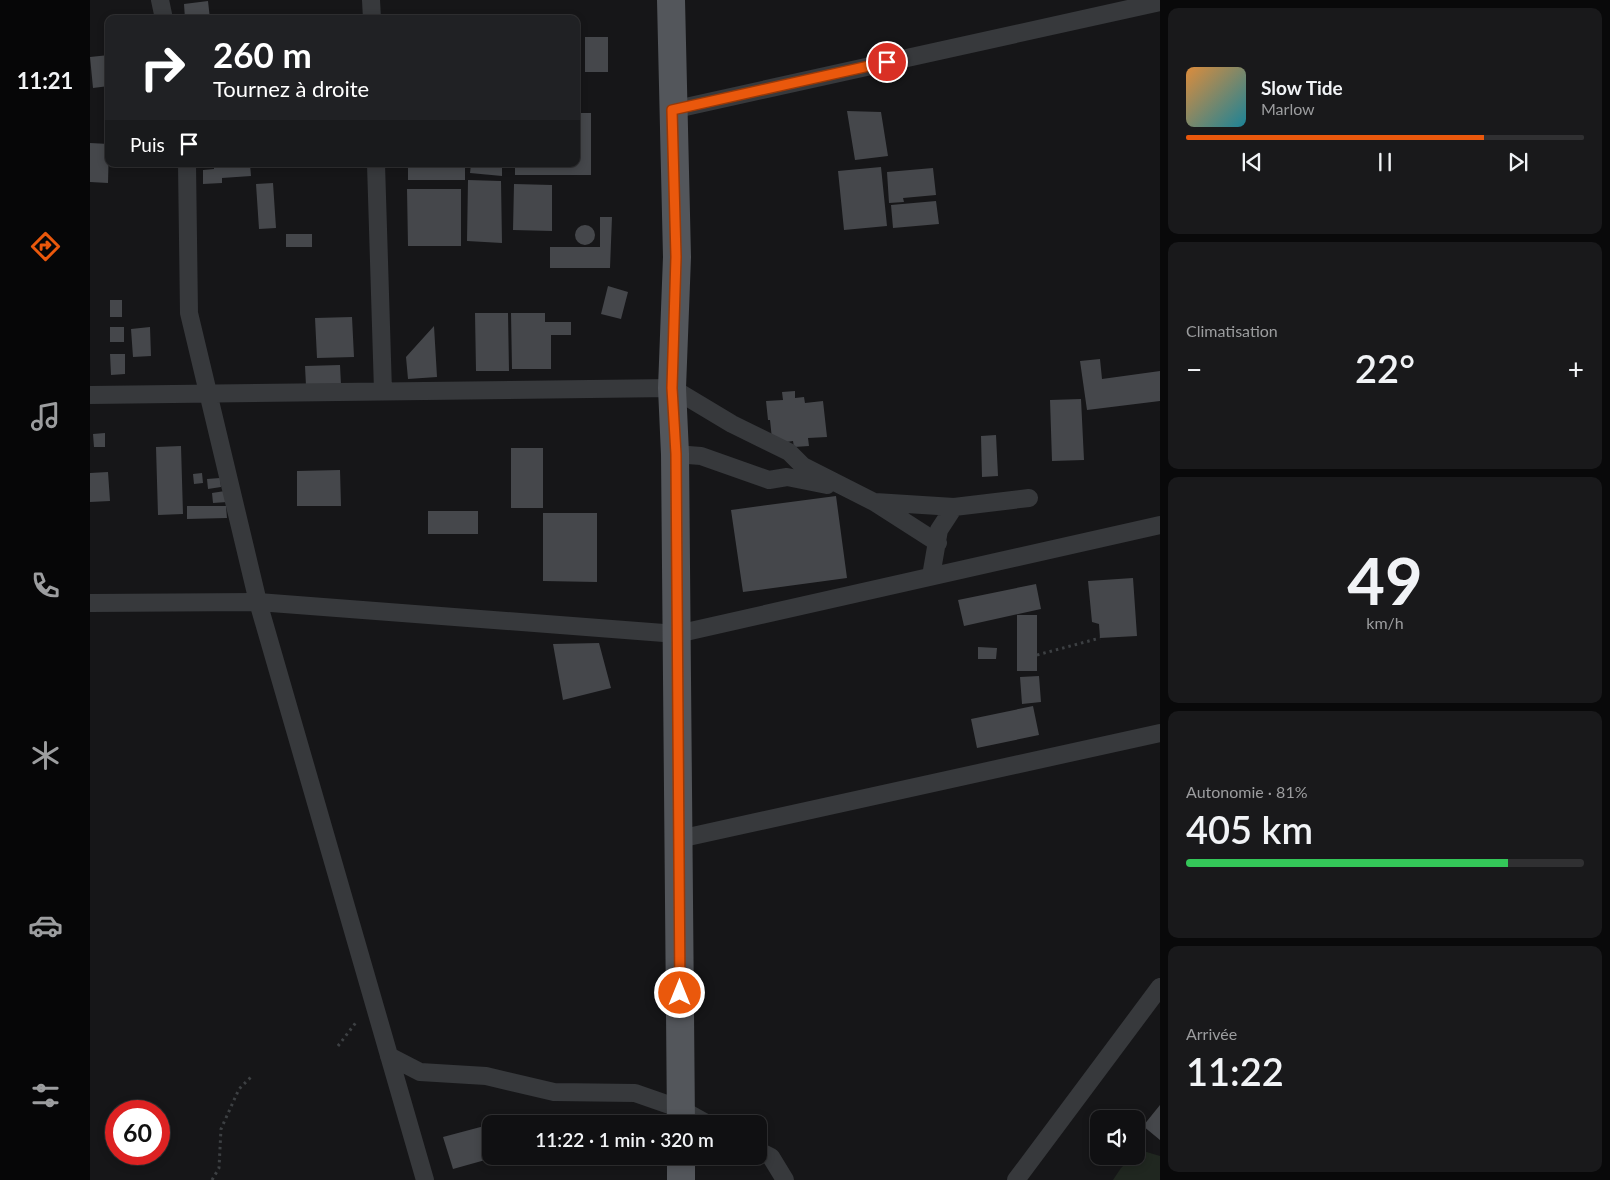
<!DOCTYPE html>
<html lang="fr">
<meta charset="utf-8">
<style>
:root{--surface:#101012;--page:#19191b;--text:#f1f3f6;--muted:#9c9d9f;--line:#303032;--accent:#ea580c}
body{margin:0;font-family:Lato,sans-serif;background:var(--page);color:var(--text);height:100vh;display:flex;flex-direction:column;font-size:19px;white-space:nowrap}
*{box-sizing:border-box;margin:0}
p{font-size:16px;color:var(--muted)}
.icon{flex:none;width:28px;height:28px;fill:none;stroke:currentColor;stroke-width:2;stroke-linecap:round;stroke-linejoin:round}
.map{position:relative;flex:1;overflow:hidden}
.side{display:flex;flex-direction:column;gap:8px;padding:8px;background:#09090a;width:450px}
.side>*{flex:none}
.banner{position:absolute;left:15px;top:15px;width:475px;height:152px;border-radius:10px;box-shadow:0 2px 8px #0003,0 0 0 1px var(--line);background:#202124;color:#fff;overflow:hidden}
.controls{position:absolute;left:1000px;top:1110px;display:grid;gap:10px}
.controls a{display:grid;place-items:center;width:55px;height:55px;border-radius:10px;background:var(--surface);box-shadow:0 2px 8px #0003,0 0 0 1px var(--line);font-size:25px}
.speed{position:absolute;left:15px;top:1100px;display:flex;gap:10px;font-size:25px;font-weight:700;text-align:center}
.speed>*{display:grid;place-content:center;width:65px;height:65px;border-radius:50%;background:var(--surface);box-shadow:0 2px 8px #0003,0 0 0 1px var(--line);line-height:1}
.speed .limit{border:8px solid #d22;background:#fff;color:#111}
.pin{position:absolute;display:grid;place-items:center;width:42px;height:42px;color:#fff;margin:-21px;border:2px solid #fff;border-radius:50%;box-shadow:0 1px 5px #0007}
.me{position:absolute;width:55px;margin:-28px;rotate:0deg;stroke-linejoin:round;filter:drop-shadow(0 0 4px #0008)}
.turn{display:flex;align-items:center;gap:18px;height:105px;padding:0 25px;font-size:22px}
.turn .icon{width:65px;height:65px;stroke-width:2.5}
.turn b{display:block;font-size:35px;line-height:42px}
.then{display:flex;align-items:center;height:48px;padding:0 25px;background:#0003;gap:10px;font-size:19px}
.big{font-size:38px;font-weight:600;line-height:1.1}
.side .card{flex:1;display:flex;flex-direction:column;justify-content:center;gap:8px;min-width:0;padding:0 18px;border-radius:10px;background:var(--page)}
.side .dial{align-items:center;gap:0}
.dial b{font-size:65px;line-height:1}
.song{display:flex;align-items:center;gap:15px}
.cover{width:60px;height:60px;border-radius:8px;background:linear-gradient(135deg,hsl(30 70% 55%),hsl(190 70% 35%))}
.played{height:5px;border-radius:2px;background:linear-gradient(90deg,var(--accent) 75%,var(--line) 75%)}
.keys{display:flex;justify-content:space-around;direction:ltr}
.heat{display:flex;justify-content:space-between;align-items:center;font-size:28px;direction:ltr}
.charge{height:8px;border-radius:4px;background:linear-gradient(90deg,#34c759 81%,var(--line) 0)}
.trip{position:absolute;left:392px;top:1115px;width:285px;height:50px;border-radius:10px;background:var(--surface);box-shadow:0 2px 8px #0003,0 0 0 1px var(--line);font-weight:600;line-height:50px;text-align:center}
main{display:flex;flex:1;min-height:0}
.dock{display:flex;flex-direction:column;width:90px;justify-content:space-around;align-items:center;background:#060607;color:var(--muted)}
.dock .icon{width:35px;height:35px}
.dock .on{color:var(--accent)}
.dock b{font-size:22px;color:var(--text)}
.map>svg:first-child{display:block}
.green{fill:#202720}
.building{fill:#45474b}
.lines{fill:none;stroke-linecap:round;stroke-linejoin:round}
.path{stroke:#3d4043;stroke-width:3;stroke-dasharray:2.5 4;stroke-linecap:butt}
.street{stroke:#37393c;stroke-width:18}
.primary{stroke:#53565b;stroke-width:28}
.route-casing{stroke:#983908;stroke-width:12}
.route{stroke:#ea580c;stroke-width:9}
</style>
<main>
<nav class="dock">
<b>11:21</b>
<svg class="icon on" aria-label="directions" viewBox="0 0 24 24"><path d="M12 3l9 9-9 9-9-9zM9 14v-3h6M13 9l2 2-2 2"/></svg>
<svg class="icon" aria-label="music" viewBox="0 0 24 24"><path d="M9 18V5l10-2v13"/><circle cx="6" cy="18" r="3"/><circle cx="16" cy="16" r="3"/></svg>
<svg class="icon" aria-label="phone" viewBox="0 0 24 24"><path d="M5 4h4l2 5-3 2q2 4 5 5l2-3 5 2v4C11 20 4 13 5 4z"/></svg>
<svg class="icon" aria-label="climate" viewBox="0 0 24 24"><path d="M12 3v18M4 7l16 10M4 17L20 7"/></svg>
<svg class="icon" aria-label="car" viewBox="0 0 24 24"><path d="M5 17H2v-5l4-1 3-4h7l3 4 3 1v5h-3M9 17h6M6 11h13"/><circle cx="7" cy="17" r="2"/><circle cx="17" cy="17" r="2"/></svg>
<svg class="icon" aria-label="filters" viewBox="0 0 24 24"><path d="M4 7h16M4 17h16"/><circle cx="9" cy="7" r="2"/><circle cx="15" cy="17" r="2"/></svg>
</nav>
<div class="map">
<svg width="1070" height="1180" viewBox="0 0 1070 1180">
<rect width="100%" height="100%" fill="#161618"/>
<path class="green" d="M1050,1150L1070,1156V1180H1023L1031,1168L1043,1156H1046V1153Z"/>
<path class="building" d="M118,1L120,19H95L94,4Z
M495,37H518V72H495Z
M19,55V86L3,88L0,57Z
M757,111L791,112L798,156L765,160Z
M486,113H501V175H425V164H486Z
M0,143L19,144L18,183L0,182Z
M124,164H160L161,176L132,178V183L113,184V170L124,169Z
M318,164H375V180H318Z
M381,164H412V176L380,173Z
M791,167L797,226L754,230L748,171Z
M843,168L846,195L813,198L814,202L799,203L797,172Z
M378,180L411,181L412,243L377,241Z
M183,183L186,228L169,229L166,184Z
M424,184L462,185V231L423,230Z
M317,189H371V246H318Z
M846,201L849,224L803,228L801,205Z
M510,217H522L520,268H460V247H510Z
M485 235a10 10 0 1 1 20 0a10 10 0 1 1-20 0Z
M196,234H222V247H196Z
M518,286L538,292L531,319L511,314Z
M20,300H32V317H20Z
M385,313H418L419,371H386Z
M421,313H455V322H481V335H461V369H422Z
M262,317L264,357L227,358L225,318Z
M344,326L347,377L318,379L316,357Z
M20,327H34V342H20Z
M60,327L61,356L43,357L41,329Z
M20,354H35V374L21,375Z
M1010,359L1012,379L1070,371V401L997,410L990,361Z
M250,365L251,385L216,386L215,366Z
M705,391V398L714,397L715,403L733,401L737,437L718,438L719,446L704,447L703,441L690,443L682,439L680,420H678L676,401L693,400L692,392Z
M991,399L994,460L962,461L960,400Z
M15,433V447H4L3,434Z
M906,435L908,476L892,477L891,436Z
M91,446L93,514L68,515L66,447Z
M421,448H453V508H421Z
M250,470L251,506H207V471Z
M18,472L20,501L0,502V473Z
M112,473L113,483L104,484L103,474Z
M130,478L131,487L118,489L117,479Z
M135,491L137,502L123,503L122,493Z
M746,496L757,578L653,592L641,510Z
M97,506H136L137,518L97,519Z
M338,511H388V534H338Z
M453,513H507V582L453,581Z
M1043,578L1047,636L1010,638L1009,624L1002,622L998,581Z
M946,584L951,609L874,626L868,600Z
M927,615H947V671H927Z
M509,643L521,688L473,700L463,644Z
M888,647L907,648L906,659H888Z
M949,676L951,702L932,704L930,677Z
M943,706L949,735L887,748L881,719Z
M1070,1105V1140L1053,1126Z
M398,1125L401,1135V1156L406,1157L363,1169L353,1137Z"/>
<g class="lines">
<path class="path" d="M947,655L1010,638
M248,1046L267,1021
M122,1180L129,1168L131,1129L149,1089L161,1077"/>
<path class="street" d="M70,0L74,19
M281,0L282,19
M582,110L1070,2
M97,164L99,313L168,602L335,1180
M286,164L293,391
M0,395L582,388L642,424L699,452L713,466L784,502L848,543
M585,454L611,456L679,480L697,477L737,485
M785,502L864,507L939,498
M841,576L849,530L864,507
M0,603L168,602L587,634L1070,525
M589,839L1070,733
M299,1056L330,1072L396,1076L464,1092L545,1093L591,1109L618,1124
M669,1151L681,1157L695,1180
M926,1180L1070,987"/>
<path class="primary" d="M581,0L587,257L582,388L585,454L591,1124
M591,1156V1180"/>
</g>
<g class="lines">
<defs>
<path id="route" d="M590,993L586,454L582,388L586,257L582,110L797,62"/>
</defs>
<use href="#route" class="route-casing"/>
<use href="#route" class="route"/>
</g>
</svg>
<div class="controls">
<a><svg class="icon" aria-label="sound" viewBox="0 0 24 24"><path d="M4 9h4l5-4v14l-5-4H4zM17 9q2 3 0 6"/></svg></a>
</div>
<div class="speed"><div class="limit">60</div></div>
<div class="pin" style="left:797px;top:62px;background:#d93025"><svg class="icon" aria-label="arrive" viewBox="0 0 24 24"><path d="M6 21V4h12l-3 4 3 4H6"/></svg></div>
<svg class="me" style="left:590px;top:993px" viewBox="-20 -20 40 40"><circle r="17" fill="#ea580c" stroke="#fff" stroke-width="3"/><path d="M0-11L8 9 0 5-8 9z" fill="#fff"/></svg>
<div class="trip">11:22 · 1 min · 320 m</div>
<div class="banner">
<div class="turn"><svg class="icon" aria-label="right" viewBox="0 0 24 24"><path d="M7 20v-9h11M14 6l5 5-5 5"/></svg><div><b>260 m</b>Tournez à droite</div></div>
<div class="then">Puis<svg class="icon" aria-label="arrive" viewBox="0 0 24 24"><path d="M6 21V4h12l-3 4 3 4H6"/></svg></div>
</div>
</div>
<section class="side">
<div class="card">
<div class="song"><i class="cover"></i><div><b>Slow Tide</b><p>Marlow</p></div></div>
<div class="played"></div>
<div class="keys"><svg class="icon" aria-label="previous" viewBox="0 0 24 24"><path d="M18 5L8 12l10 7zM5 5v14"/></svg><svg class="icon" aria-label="pause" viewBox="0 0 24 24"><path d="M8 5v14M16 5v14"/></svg><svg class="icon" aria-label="next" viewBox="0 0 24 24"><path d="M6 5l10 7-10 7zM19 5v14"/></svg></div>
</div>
<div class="card"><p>Climatisation</p>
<div class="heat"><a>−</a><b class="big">22°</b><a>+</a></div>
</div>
<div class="card dial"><b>49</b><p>km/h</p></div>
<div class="card"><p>Autonomie · 81%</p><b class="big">405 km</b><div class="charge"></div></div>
<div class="card"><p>Arrivée</p><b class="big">11:22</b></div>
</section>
</main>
